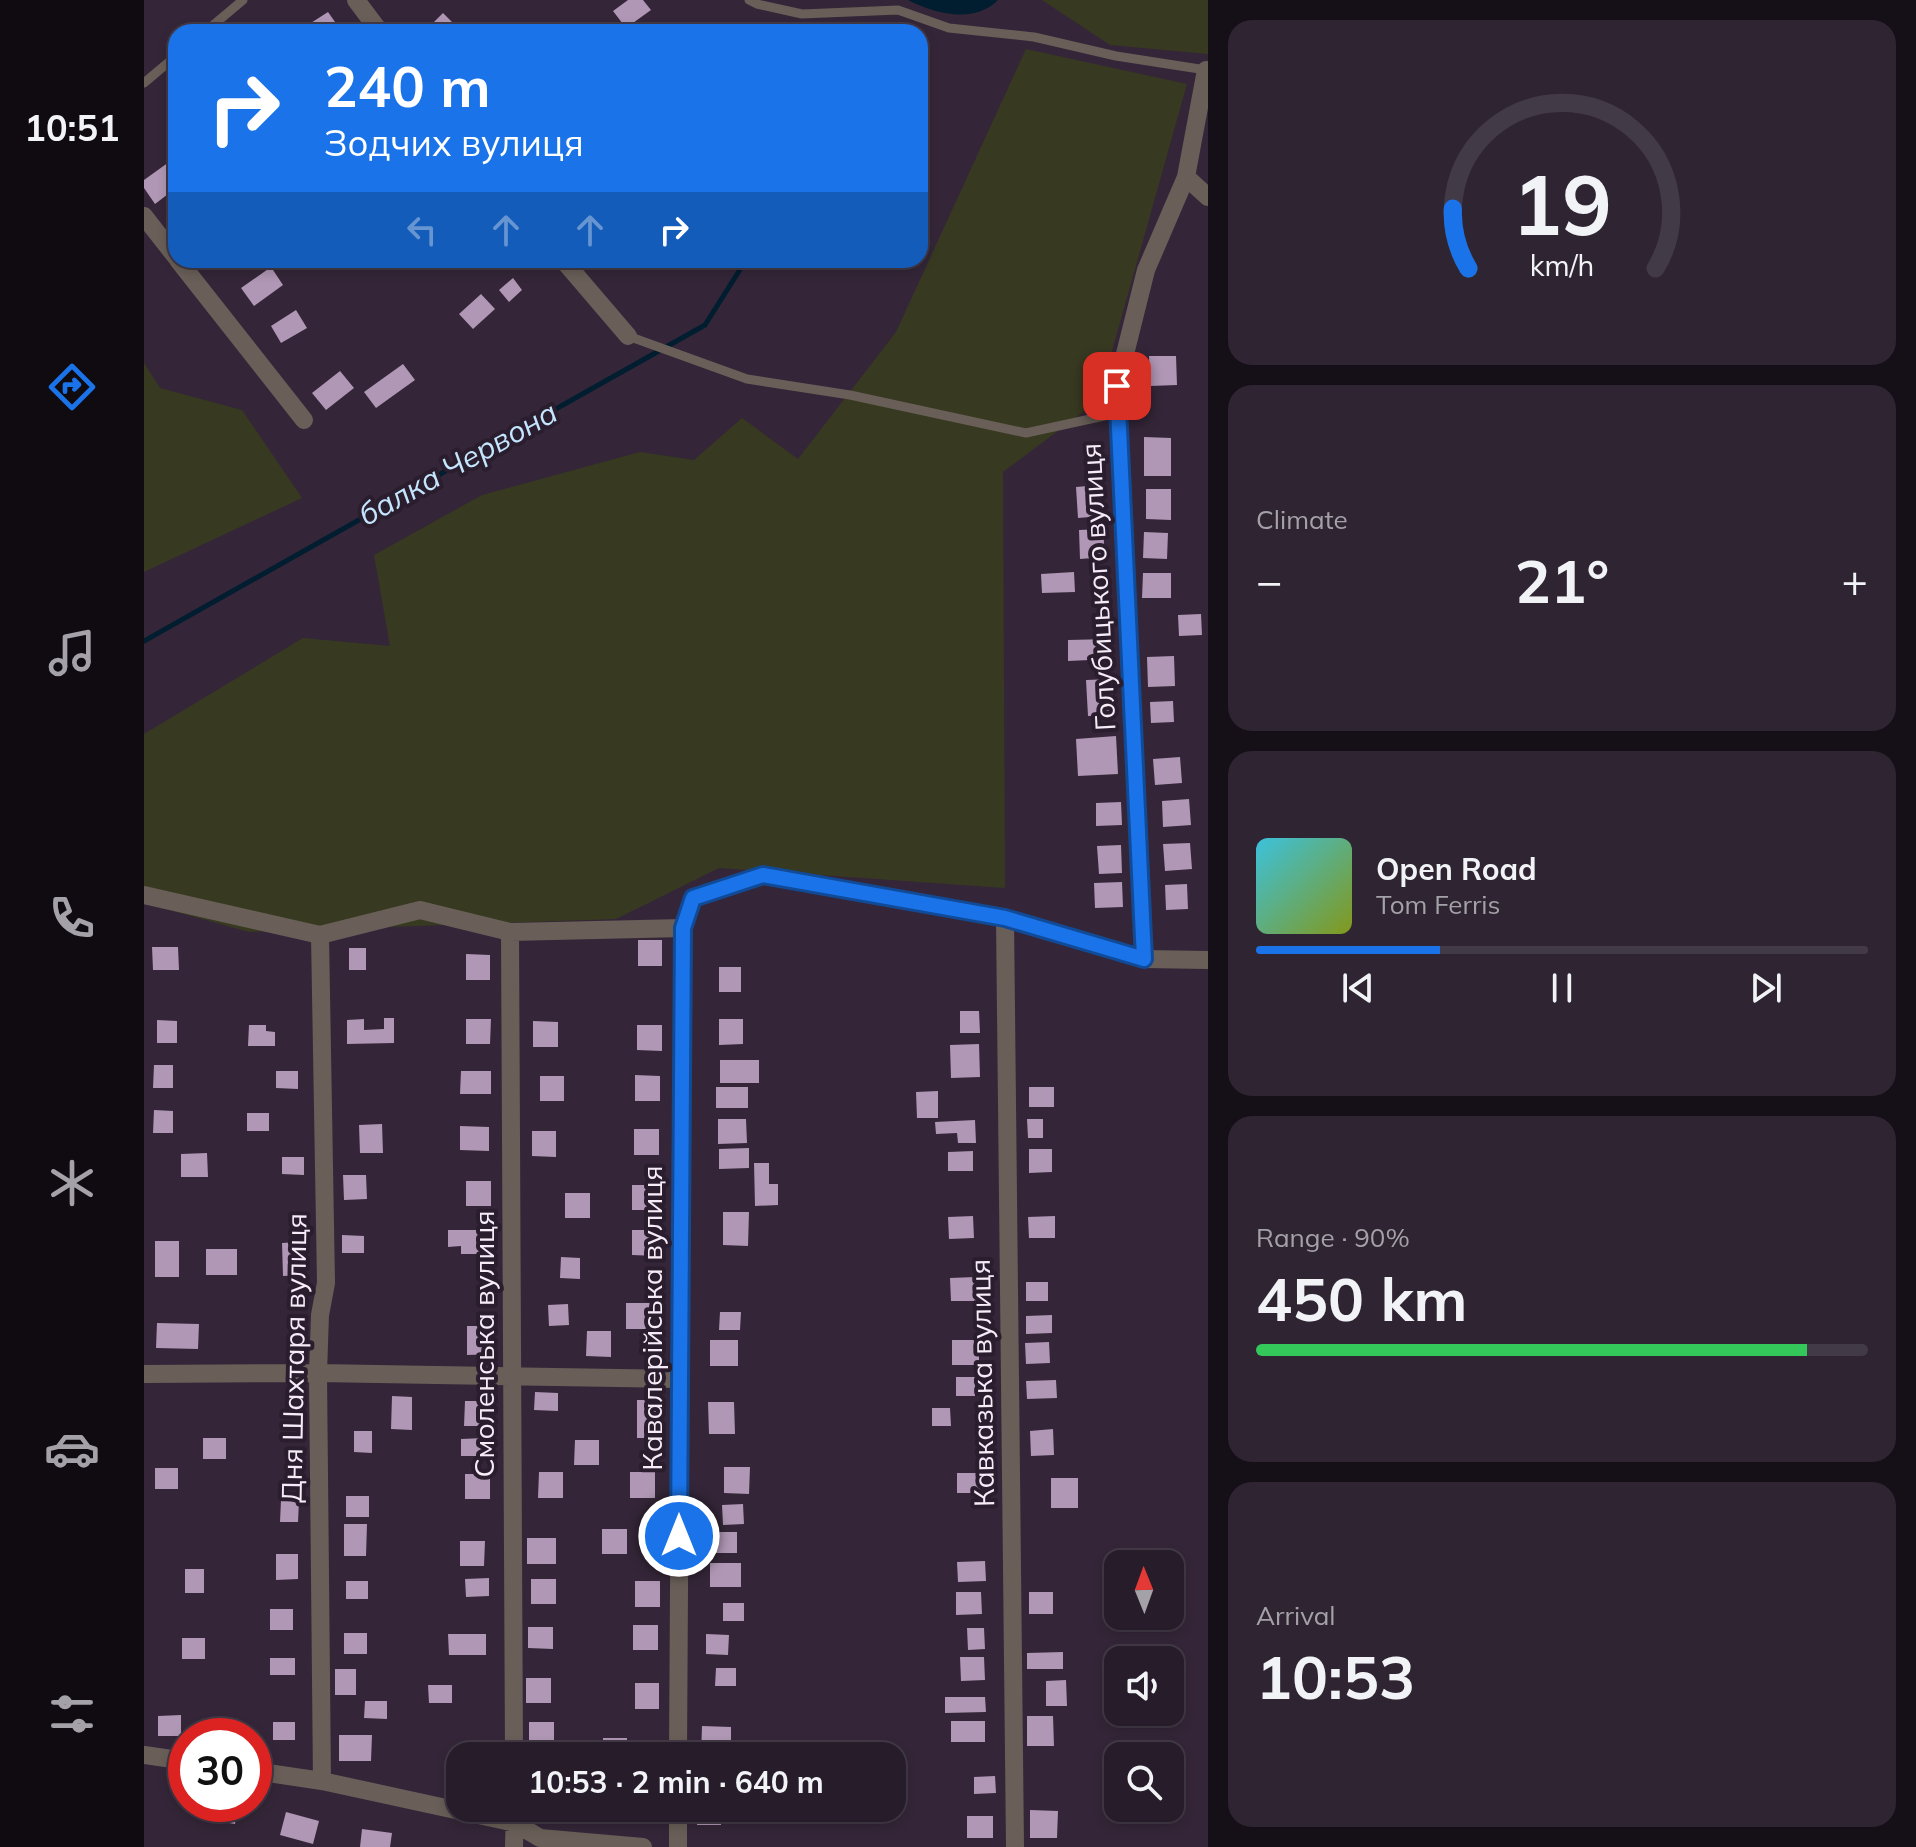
<!DOCTYPE html>
<meta charset="utf-8">
<style>
:root{--surface:#271c2a;--page:#2f2532;--text:#f1f3f6;--muted:#a4a1a8;--line:#433a47;--accent:#1a73e8}
body{margin:0;font-family:Mulish,sans-serif;background:var(--page);color:var(--text);height:100vh;display:flex;flex-direction:column;font-size:30px;white-space:nowrap}
*{box-sizing:border-box;margin:0}
p{font-size:26px;color:var(--muted)}
.icon{flex:none;width:44px;height:44px;fill:none;stroke:currentColor;stroke-width:2;stroke-linecap:round;stroke-linejoin:round}
.map{position:relative;flex:1;overflow:hidden}
.details{display:flex;flex-direction:column;gap:20px;padding:20px;background:#150f17;width:708px}
.details>*{flex:none}
.top-card{position:absolute;left:24px;top:24px;width:760px;height:244px;border-radius:24px;box-shadow:0 4px 12px #0003,0 0 0 2px var(--line);background:#1a73e8;color:#fff;overflow:hidden}
.needle{width:52px;rotate:359deg}
.controls{position:absolute;left:960px;top:1550px;display:grid;gap:16px}
.controls a{display:grid;place-items:center;width:80px;height:80px;border-radius:16px;background:var(--surface);box-shadow:0 4px 12px #0003,0 0 0 2px var(--line);font-size:40px}
.speed{position:absolute;left:24px;top:1718px;display:flex;gap:16px;font-size:40px;font-weight:700;text-align:center}
.speed>*{display:grid;place-content:center;width:104px;height:104px;border-radius:50%;background:var(--surface);box-shadow:0 4px 12px #0003,0 0 0 2px var(--line);line-height:1}
.speed .limit{border:12px solid #d22;background:#fff;color:#111}
.pin{position:absolute;display:grid;place-items:center;width:68px;height:68px;color:#fff;margin:-34px;border-radius:16px;box-shadow:0 4px 12px #0006}
.me{position:absolute;width:88px;margin:-44px;rotate:0deg;stroke-linejoin:round;filter:drop-shadow(0 0 6px #0008)}
.turn{display:flex;align-items:center;gap:28px;height:168px;padding:0 24px;font-size:36px}
.turn .icon{width:104px;height:104px;stroke-width:2.5}
.turn b{display:block;font-size:56px;line-height:68px}
.lanes{display:flex;align-items:center;height:76px;padding:0 24px;background:#0003;justify-content:center;gap:40px;direction:ltr}
.lanes .off{opacity:.35}
.big{font-size:60px;font-weight:700;line-height:1.1}
.details .card{flex:1;display:flex;flex-direction:column;justify-content:center;gap:12px;min-width:0;padding:0 28px;border-radius:24px;background:var(--page)}
.details .dial{align-items:center;gap:0}
.dial svg{height:208px;overflow:visible;fill:none;stroke:var(--line);stroke-width:7;stroke-linecap:round;text-anchor:middle}
.dial text{fill:var(--text);stroke:none}
.song{display:flex;align-items:center;gap:24px}
.cover{width:96px;height:96px;border-radius:12px;background:linear-gradient(135deg,hsl(190 70% 55%),hsl(70 70% 35%))}
.played{height:8px;border-radius:4px;background:linear-gradient(90deg,var(--accent) 30%,var(--line) 30%)}
.keys{display:flex;justify-content:space-around;direction:ltr}
.heat{display:flex;justify-content:space-between;align-items:center;font-size:44px;direction:ltr}
.charge{height:12px;border-radius:6px;background:linear-gradient(90deg,#34c759 90%,var(--line) 0)}
.trip{position:absolute;left:302px;top:1742px;width:460px;height:80px;border-radius:24px;background:var(--surface);box-shadow:0 4px 12px #0003,0 0 0 2px var(--line);font-weight:700;line-height:80px;text-align:center}
main{display:flex;flex:1;min-height:0}
.tab-bar{display:flex;flex-direction:column;width:144px;justify-content:space-around;align-items:center;background:#100b11;color:var(--muted)}
.tab-bar .icon{width:56px;height:56px}
.tab-bar .active{color:var(--accent)}
.tab-bar b{font-size:36px;color:var(--text)}
.map>svg:first-child{display:block}
.green{fill:#373921}
.water{fill:#011d30}
.lines{fill:none;stroke-linecap:round;stroke-linejoin:round}
.stream{stroke:#011d30;stroke-width:5}
.building{fill:#b097b5}
.lane{stroke:#695f58;stroke-width:9}
.street{stroke:#695f58;stroke-width:18}
.route-casing{stroke:#114b97;stroke-width:20}
.route{stroke:#1a73e8;stroke-width:14}
.labels{text-anchor:middle;stroke-width:8;stroke-linejoin:round;paint-order:stroke}
.street-label{font-size:28px;fill:#f6ecf8;stroke:#2a1d2e}
.water-label{font-size:30px;font-style:italic;fill:#c4e5fe;stroke:#2a1d2e}
</style>
<main>
<nav class="tab-bar">
<b>10:51</b>
<svg class="icon active" aria-label="directions" viewBox="0 0 24 24"><path d="M12 3l9 9-9 9-9-9zM9 14v-3h6M13 9l2 2-2 2"/></svg>
<svg class="icon" aria-label="music" viewBox="0 0 24 24"><path d="M9 18V5l10-2v13"/><circle cx="6" cy="18" r="3"/><circle cx="16" cy="16" r="3"/></svg>
<svg class="icon" aria-label="phone" viewBox="0 0 24 24"><path d="M5 4h4l2 5-3 2q2 4 5 5l2-3 5 2v4C11 20 4 13 5 4z"/></svg>
<svg class="icon" aria-label="climate" viewBox="0 0 24 24"><path d="M12 3v18M4 7l16 10M4 17L20 7"/></svg>
<svg class="icon" aria-label="car" viewBox="0 0 24 24"><path d="M5 17H2v-5l4-1 3-4h7l3 4 3 1v5h-3M9 17h6M6 11h13"/><circle cx="7" cy="17" r="2"/><circle cx="17" cy="17" r="2"/></svg>
<svg class="icon" aria-label="filters" viewBox="0 0 24 24"><path d="M4 7h16M4 17h16"/><circle cx="9" cy="7" r="2"/><circle cx="15" cy="17" r="2"/></svg>
</nav>
<div class="map">
<svg width="1064" height="1847" viewBox="0 0 1064 1847">
<rect width="100%" height="100%" fill="#342638"/>
<path class="green" d="M898,0H1064V54L966,45Z
M882,49L1043,84L954,401L859,472L861,888L575,868L472,919L105,932L0,903V734L159,638L246,646L230,555L338,495L496,452L550,460L598,418L654,459L752,332Z
M0,363L16,388L98,410L158,498L0,572Z"/>
<path class="water" d="M764,0H854C830,24 791,14 764,0Z"/>
<g class="lines">
<path class="stream" d="M0,641L561,325L602,260"/>
</g>
<path class="building" d="M484,0H499L507,10L482,28L469,11Z
M184,12L196,29L192,32H162L159,28Z
M299,13L315,29L312,32H284L282,30Z
M25,162L32,172V188L11,204L0,188V180Z
M127,267L139,285L110,306L97,288Z
M369,278L378,290L365,302L355,290Z
M337,294L351,309L329,329L315,314Z
M152,310L163,328L137,343L127,326Z
M1005,356H1032L1033,385L1006,386Z
M259,364L271,380L232,408L220,392Z
M196,371L210,388L182,410L168,393Z
M1000,437L1027,438V476H1000Z
M956,485L958,516L934,518L932,487Z
M1002,489H1027V520L1002,519Z
M959,529L961,557L936,559L935,530Z
M1000,532L1024,533L1023,559L999,558Z
M930,572L931,592L898,593L897,574Z
M999,573H1027V598H998Z
M1057,614L1058,635L1035,636L1034,615Z
M966,639L967,659L924,661V640Z
M1030,656L1031,686L1004,687L1003,657Z
M968,679L970,715L944,716L942,680Z
M1029,701L1030,722L1007,723L1006,702Z
M972,736L974,774L934,776L932,739Z
M1036,757L1038,783L1011,785L1009,759Z
M1045,799L1047,825L1019,827L1018,801Z
M977,802L978,825L952,826V803Z
M1046,843L1048,869L1021,871L1019,844Z
M977,845L978,873L955,874L953,846Z
M978,882L979,907L951,908L950,883Z
M1043,884L1044,909L1022,910L1021,885Z
M494,940H518V966H494Z
M8,947H34L35,970H9Z
M205,948H222V970H205Z
M322,954L346,955V980H322Z
M575,967H597V992H575Z
M816,1011H835L836,1033H816Z
M240,1018H250V1043L203,1044V1020L220,1019V1030L240,1029Z
M322,1019H347L346,1044H322Z
M575,1019H599V1044L575,1045Z
M13,1020L33,1021V1043H13Z
M389,1021L414,1022V1047H389Z
M105,1025H122V1031L131,1032V1046H104Z
M493,1025H518V1051L493,1050Z
M835,1044L836,1077L807,1078L806,1045Z
M576,1060H615V1083H576Z
M10,1065H29V1088H9Z
M132,1071H154V1089L132,1088Z
M317,1071H347V1094H316Z
M491,1075L516,1076V1101H491Z
M396,1076H420V1101H396Z
M572,1087H604V1108H572Z
M885,1087H910V1107H885Z
M794,1091V1118H773L772,1092Z
M10,1110L29,1111V1133H9Z
M103,1113H125V1131H103Z
M574,1119H602L603,1143L574,1144Z
M883,1119H899V1138H884Z
M831,1120L832,1143H814L813,1133L792,1134L791,1122Z
M238,1124L239,1153H216L215,1125Z
M316,1126L345,1127V1151L316,1150Z
M490,1129H515V1155H490Z
M388,1131H412V1157L388,1156Z
M605,1148V1168L575,1169V1149Z
M885,1149H908V1172L885,1173Z
M829,1151V1171H804V1152Z
M63,1153L64,1177H37V1154Z
M138,1157H160V1175L138,1174Z
M610,1163H625V1184H634V1205L611,1206Z
M199,1175H222L223,1199L200,1200Z
M322,1181H347V1206H322Z
M488,1185H513V1210H488Z
M421,1193H446V1218H421Z
M579,1212H605L604,1246L579,1245Z
M829,1216L830,1238L805,1239L804,1217Z
M911,1216V1238H885L884,1217Z
M304,1230H343V1254H317V1246L304,1247Z
M488,1230H513V1256L488,1255Z
M198,1235L220,1236V1253H198Z
M11,1241H35V1277H11Z
M155,1242L156,1275L139,1276L138,1243Z
M62,1249H93V1275H62Z
M417,1257L436,1258V1279L416,1278Z
M831,1277L832,1301H807L806,1278Z
M882,1282H904V1301H882Z
M482,1303H507V1329H482Z
M424,1304L425,1325L405,1326L404,1305Z
M576,1312H597L596,1330H575Z
M908,1315V1333L882,1334V1316Z
M13,1323L55,1324L54,1349L12,1348Z
M323,1326H338V1332H345V1339H352V1354L323,1355Z
M443,1331H467V1357L442,1356Z
M566,1340H594V1366H566Z
M808,1340H835V1365H808Z
M905,1342L906,1363L882,1364L881,1343Z
M812,1377H831V1396H812Z
M912,1380L913,1398L883,1399L882,1381Z
M391,1392L414,1393V1411L390,1410Z
M248,1396L268,1397V1430L247,1429Z
M493,1400H512V1438H493Z
M321,1401H345V1426H320Z
M564,1402H590L591,1434H565Z
M788,1408H806L807,1426H788Z
M909,1429L910,1455L887,1456L886,1431Z
M210,1431H228V1453L210,1452Z
M59,1438H82V1459H59Z
M341,1438V1456H317V1439Z
M431,1440H455V1465H430Z
M580,1467H606L605,1494L580,1493Z
M11,1468H34V1489H11Z
M395,1472H419V1498H394Z
M486,1472H511V1498H486Z
M813,1473H836V1493H813Z
M321,1474H346V1499H321Z
M907,1478H934V1508H907Z
M202,1496H225V1517H202Z
M137,1500H155L154,1522H136Z
M599,1504L600,1524L579,1525L578,1505Z
M200,1524H223L222,1556H200Z
M458,1529H483V1554H458Z
M568,1532H593V1553H568Z
M383,1538H412V1564H383Z
M316,1541H341L340,1566H316Z
M132,1554H154V1579L132,1580Z
M841,1561L842,1581L814,1582L813,1562Z
M566,1563H597V1587H566Z
M41,1569H60V1593H41Z
M345,1578V1596L322,1597L321,1579Z
M387,1579H412V1604H387Z
M202,1581H224V1599H202Z
M491,1581H516V1607H491Z
M812,1592H837L838,1614L812,1615Z
M885,1592H909V1614H885Z
M579,1603H600V1621H579Z
M126,1609H149V1630H126Z
M489,1625H514V1650H489Z
M384,1627H409V1649L384,1648Z
M823,1628H840L841,1649L824,1650Z
M200,1633H223V1654H200Z
M304,1634H342V1655H305Z
M562,1634L585,1635L584,1655L562,1654Z
M38,1638H61V1659H38Z
M919,1652V1669H883V1653Z
M816,1657H840L841,1680L817,1681Z
M126,1658H151V1675H126Z
M572,1668H592V1686H571Z
M191,1669H212V1695H191Z
M382,1678H407V1703H382Z
M922,1680L923,1706H902V1681Z
M491,1683H515V1709H491Z
M284,1685H308V1703H285Z
M801,1697H841L842,1712L801,1713Z
M221,1701H243V1719L220,1718Z
M37,1715V1736H14V1716Z
M883,1716H909L910,1746H883Z
M807,1721H841V1742H807Z
M129,1722H151V1740H129Z
M385,1722H410V1747H385Z
M558,1726L587,1727V1756H557Z
M195,1735H228L227,1761H195Z
M459,1738H483V1756H459Z
M614,1744L648,1745V1756H614Z
M851,1776L852,1793L830,1794V1777Z
M68,1804H94L91,1824L65,1820Z
M553,1808H578L577,1825H553Z
M886,1810L914,1811L913,1838H886Z
M142,1812L175,1821L169,1844L136,1835Z
M823,1816H849V1838H823Z
M218,1829L248,1833L246,1847H216Z"/>
<g class="lines">
<path class="lane" d="M605,0L613,4L658,14L754,10L805,28L890,37L972,56L1062,70
M61,32L99,0
M0,83L32,56
M484,336L603,379L706,395L882,433L974,413"/>
<path class="street" d="M212,0L236,32
M1064,71L1062,70L1042,177L1064,197
M0,216L32,257
M34,260L160,420
M419,260L484,336
M0,895L176,935L276,910L366,932L539,928L549,898L619,875L861,918L1000,959L1064,960
M861,918L871,1847
M366,932L370,1756
M176,935L182,1283L176,1315L174,1373L178,1781
M1000,959L973,386L1002,270L1042,177
M0,1374L174,1373L536,1379
M0,1755L42,1761
M534,1756L539,928
M110,1771L178,1781L371,1823L396,1838L499,1847
M370,1847L371,1808
M534,1847V1808"/>
</g>
<g class="lines">
<defs>
<path id="route" d="M535,1536L539,928L549,898L619,875L861,918L1000,959L973,386"/>
</defs>
<use href="#route" class="route-casing"/>
<use href="#route" class="route"/>
</g>
<g class="labels">
<g class="street-label">
<text transform="translate(954 587) rotate(-93)" y="10">Голубицького вулиця</text>
<text transform="translate(508 1318) rotate(-90)" y="10">Кавалерійська вулиця</text>
<text transform="translate(340 1344) rotate(-90)" y="10">Смоленська вулиця</text>
<text transform="translate(150 1358) rotate(-89)" y="10">Дня Шахтаря вулиця</text>
<text transform="translate(838 1383) rotate(-91)" y="10">Кавказька вулиця</text>
</g>
<g class="water-label">
<text transform="translate(314 464) rotate(-29)" y="10">балка Червона</text>
</g>
</g>
</svg>
<div class="controls">
<a><svg class="needle" viewBox="-14 -14 28 28"><path d="M0-13l5 13h-10z" fill="#e53935"/><path d="M0 13l5-13h-10z" fill="#a4a1a8"/></svg></a>
<a><svg class="icon" aria-label="sound" viewBox="0 0 24 24"><path d="M4 9h4l5-4v14l-5-4H4zM17 9q2 3 0 6"/></svg></a>
<a><svg class="icon" aria-label="search" viewBox="0 0 24 24"><circle cx="10" cy="10" r="6"/><path d="M15 15l6 6"/></svg></a>
</div>
<div class="speed"><div class="limit">30</div></div>
<div class="pin" style="left:973px;top:386px;background:#d93025"><svg class="icon" aria-label="arrive" viewBox="0 0 24 24"><path d="M6 21V4h12l-3 4 3 4H6"/></svg></div>
<svg class="me" style="left:535px;top:1536px" viewBox="-20 -20 40 40"><circle r="17" fill="#1a73e8" stroke="#fff" stroke-width="3"/><path d="M0-11L8 9 0 5-8 9z" fill="#fff"/></svg>
<div class="trip">10:53 · 2 min · 640 m</div>
<div class="top-card">
<div class="turn"><svg class="icon" aria-label="right" viewBox="0 0 24 24"><path d="M7 20v-9h11M14 6l5 5-5 5"/></svg><div><b>240 m</b>Зодчих вулиця</div></div>
<div class="lanes"><svg class="icon off" aria-label="left" viewBox="0 0 24 24"><path d="M17 20v-9H6M10 6l-5 5 5 5"/></svg><svg class="icon off" aria-label="ahead" viewBox="0 0 24 24"><path d="M12 20V5M6 11l6-6 6 6"/></svg><svg class="icon off" aria-label="ahead" viewBox="0 0 24 24"><path d="M12 20V5M6 11l6-6 6 6"/></svg><svg class="icon" aria-label="right" viewBox="0 0 24 24"><path d="M7 20v-9h11M14 6l5 5-5 5"/></svg></div>
</div>
</div>
<section class="details">
<div class="card dial"><svg viewBox="0 0 100 80">
<path d="M14 69A42 42 0 1 1 86 69"/>
<path d="M14 69A42 42 0 0 1 8 46" stroke="#1a73e8"/>
<text x="50" y="56" font-size="32" font-weight="700">19</text>
<text x="50" y="72" font-size="11">km/h</text>
</svg></div>
<div class="card"><p>Climate</p>
<div class="heat"><a>−</a><b class="big">21°</b><a>+</a></div>
</div>
<div class="card">
<div class="song"><i class="cover"></i><div><b>Open Road</b><p>Tom Ferris</p></div></div>
<div class="played"></div>
<div class="keys"><svg class="icon" aria-label="previous" viewBox="0 0 24 24"><path d="M18 5L8 12l10 7zM5 5v14"/></svg><svg class="icon" aria-label="pause" viewBox="0 0 24 24"><path d="M8 5v14M16 5v14"/></svg><svg class="icon" aria-label="next" viewBox="0 0 24 24"><path d="M6 5l10 7-10 7zM19 5v14"/></svg></div>
</div>
<div class="card"><p>Range · 90%</p><b class="big">450 km</b><div class="charge"></div></div>
<div class="card"><p>Arrival</p><b class="big">10:53</b></div>
</section>
</main>
